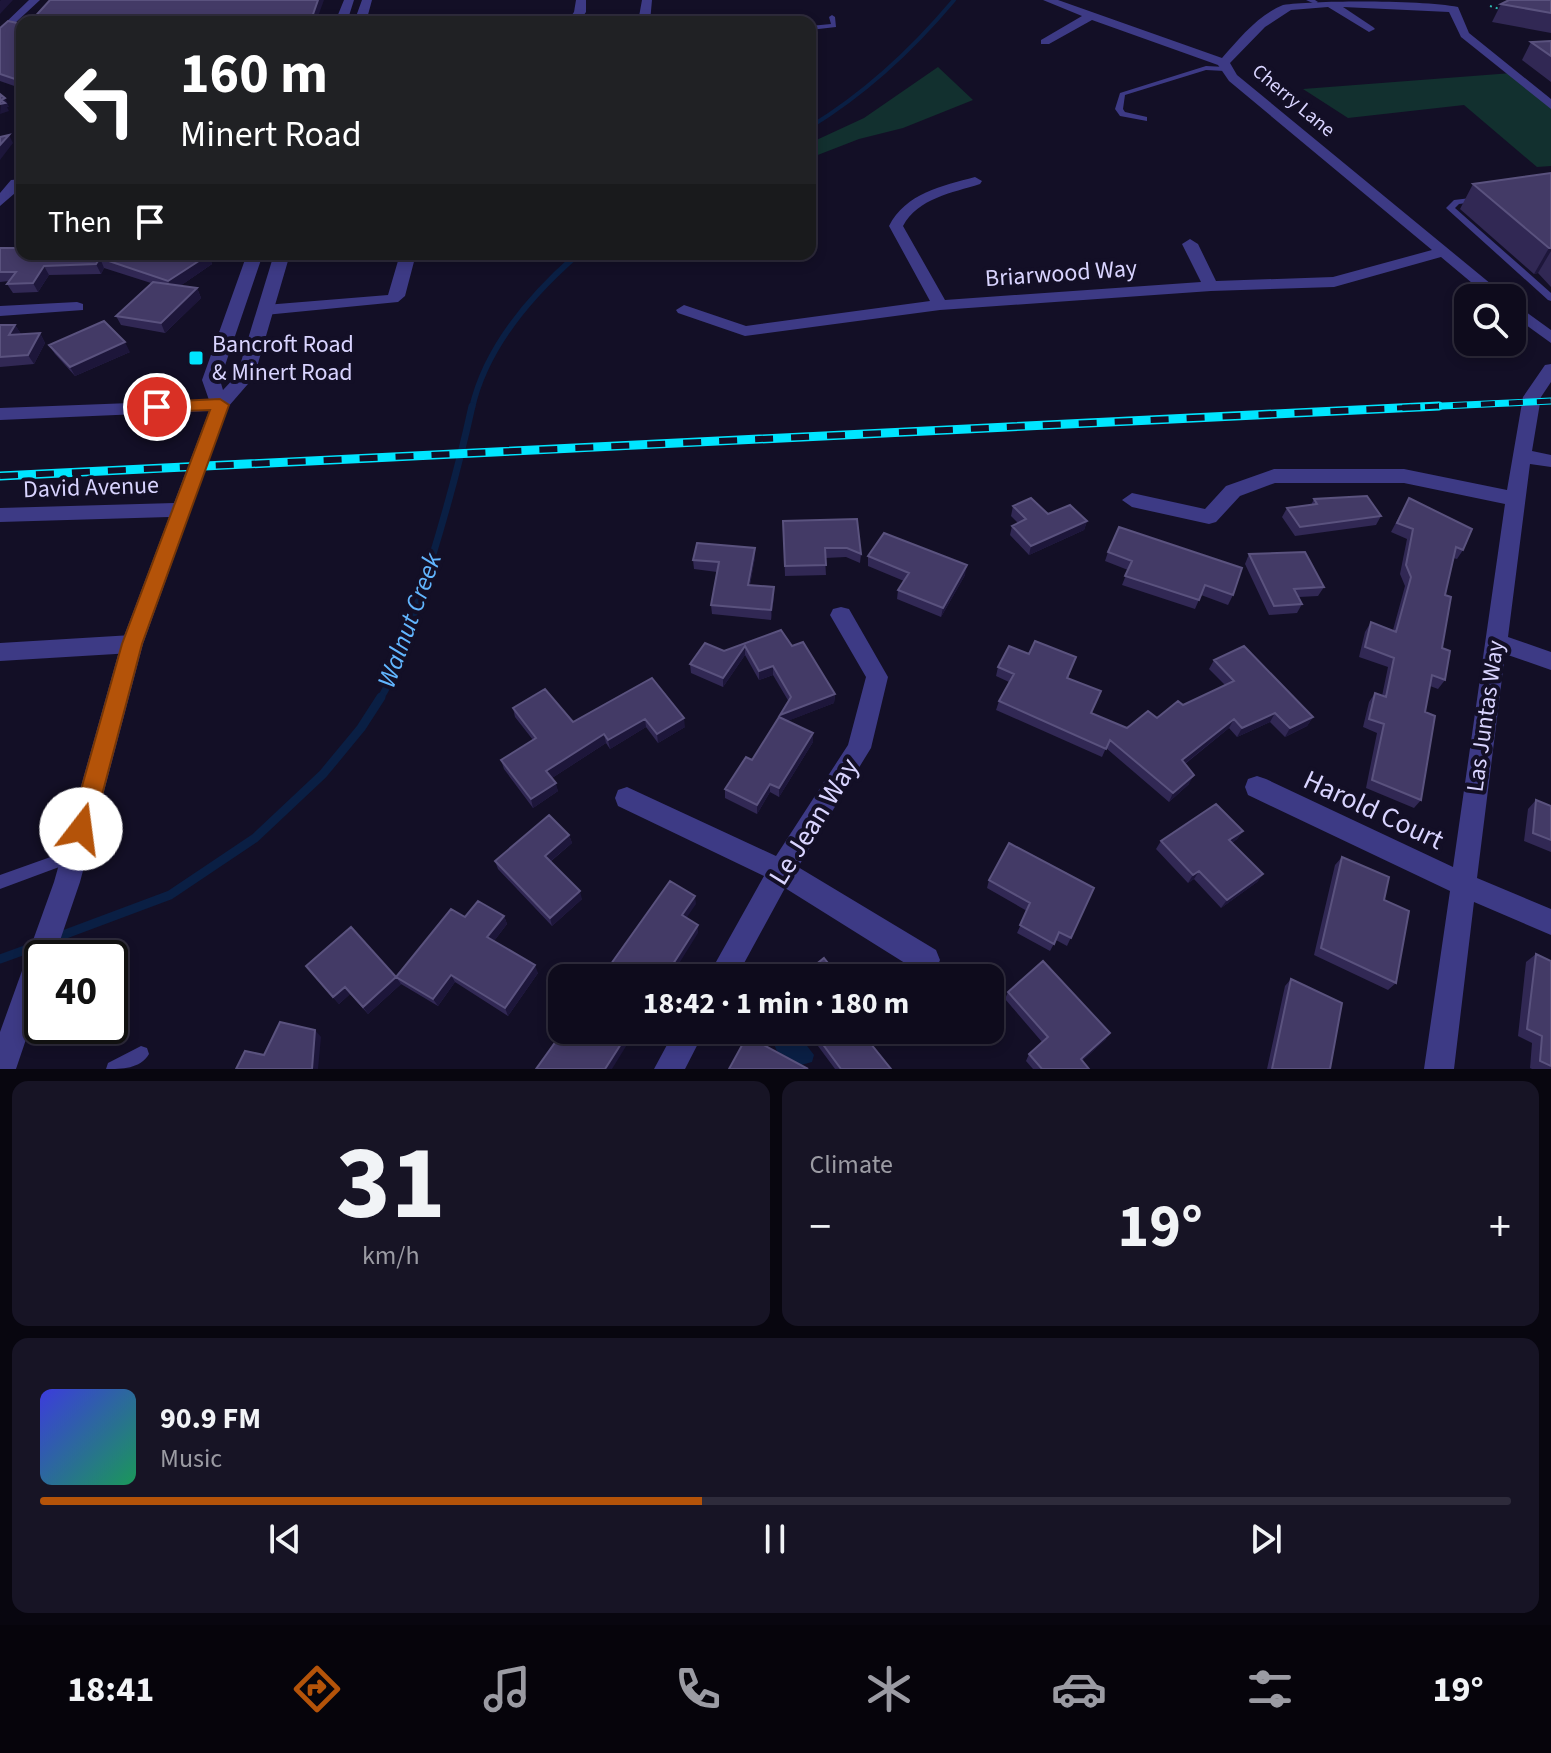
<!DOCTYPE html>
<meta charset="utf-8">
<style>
:root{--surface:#0e0b1c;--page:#171425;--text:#f1f3f6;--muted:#9b9ba3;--line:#2e2b3b;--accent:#b45309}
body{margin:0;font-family:"Source Sans 3",sans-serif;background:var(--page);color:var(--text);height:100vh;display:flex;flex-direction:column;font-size:30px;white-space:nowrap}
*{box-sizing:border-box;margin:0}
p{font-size:26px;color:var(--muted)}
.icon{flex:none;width:44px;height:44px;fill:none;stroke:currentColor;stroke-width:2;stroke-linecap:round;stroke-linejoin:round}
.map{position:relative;height:1069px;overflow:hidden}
.side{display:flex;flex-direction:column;gap:12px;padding:12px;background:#08060f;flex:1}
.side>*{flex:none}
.guide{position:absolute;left:16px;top:16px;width:800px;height:244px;border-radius:16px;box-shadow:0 4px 12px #0003,0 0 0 2px var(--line);background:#202124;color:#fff;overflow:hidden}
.controls{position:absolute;left:1454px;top:284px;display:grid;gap:16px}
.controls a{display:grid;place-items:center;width:72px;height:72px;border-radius:16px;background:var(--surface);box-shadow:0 4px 12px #0003,0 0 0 2px var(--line);font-size:40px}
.speed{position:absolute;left:24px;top:940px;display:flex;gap:16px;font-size:40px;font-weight:700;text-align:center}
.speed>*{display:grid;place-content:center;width:104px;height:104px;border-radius:50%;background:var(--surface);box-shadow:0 4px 12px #0003,0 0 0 2px var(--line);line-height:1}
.speed .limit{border:4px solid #111;border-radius:12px;background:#fff;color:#111}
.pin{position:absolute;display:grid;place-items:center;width:68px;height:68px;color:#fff;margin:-34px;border:4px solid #fff;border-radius:50%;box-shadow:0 2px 8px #0007}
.me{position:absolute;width:88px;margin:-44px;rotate:15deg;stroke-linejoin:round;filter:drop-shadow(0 0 6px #0008)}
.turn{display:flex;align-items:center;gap:28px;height:168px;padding:0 32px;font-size:36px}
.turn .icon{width:104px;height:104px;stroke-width:2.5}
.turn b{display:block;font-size:56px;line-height:68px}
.then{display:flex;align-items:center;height:76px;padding:0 32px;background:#0003;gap:16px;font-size:30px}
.big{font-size:60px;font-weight:700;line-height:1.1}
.side .card{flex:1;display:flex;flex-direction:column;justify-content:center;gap:12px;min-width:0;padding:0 28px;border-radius:16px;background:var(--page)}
.side .dial{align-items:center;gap:0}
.dial b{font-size:104px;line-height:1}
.song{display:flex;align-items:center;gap:24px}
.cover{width:96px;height:96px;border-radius:12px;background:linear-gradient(135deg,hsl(240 70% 55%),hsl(150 70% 35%))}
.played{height:8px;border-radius:4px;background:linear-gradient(90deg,var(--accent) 45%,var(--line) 45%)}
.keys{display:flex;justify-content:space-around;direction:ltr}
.heat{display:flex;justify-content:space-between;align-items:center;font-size:44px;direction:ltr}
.side .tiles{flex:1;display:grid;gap:12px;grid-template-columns:1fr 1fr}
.card:last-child{grid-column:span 2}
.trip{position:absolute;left:548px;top:964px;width:456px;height:80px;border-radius:16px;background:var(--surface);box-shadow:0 4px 12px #0003,0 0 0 2px var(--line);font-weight:700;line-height:80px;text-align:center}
.tabs{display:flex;height:128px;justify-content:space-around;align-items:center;background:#06040b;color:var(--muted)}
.tabs .icon{width:56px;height:56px}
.tabs .selected{color:var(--accent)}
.tabs b{font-size:36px;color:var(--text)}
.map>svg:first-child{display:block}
.green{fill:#12302f}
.water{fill:#0a1f44}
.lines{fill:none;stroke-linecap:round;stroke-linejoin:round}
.stream-far3{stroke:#0a1f44;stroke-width:4}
.stream-far2{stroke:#0a1f44;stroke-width:6}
.stream-far1{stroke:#0a1f44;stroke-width:7}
.stream{stroke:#0a1f44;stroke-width:9}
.path{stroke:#2fb8b0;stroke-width:2;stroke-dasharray:2 4;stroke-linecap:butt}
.service{fill:#3d3a85;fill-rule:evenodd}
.minor{fill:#3d3a85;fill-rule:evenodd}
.tertiary{fill:#3d3a85;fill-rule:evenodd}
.rail-far1-casing{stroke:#00e5ff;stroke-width:7}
.rail-casing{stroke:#00e5ff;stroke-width:9}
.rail-far1{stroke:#130f26;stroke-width:5;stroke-dasharray:14;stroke-linecap:butt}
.rail{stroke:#130f26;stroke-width:6;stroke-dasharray:18;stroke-linecap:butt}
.wall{fill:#312854}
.shaded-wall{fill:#1d163a}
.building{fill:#433a66;stroke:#5a527e;stroke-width:2}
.route{fill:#b45309;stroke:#753606;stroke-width:2}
.poi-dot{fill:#00e5ff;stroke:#130f26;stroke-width:3}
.labels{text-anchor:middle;stroke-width:8;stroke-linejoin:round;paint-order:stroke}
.far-street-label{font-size:20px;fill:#d9d4ff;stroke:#130f26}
.street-label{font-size:24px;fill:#d9d4ff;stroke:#130f26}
.poi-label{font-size:24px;fill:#d9d4ff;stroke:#130f26;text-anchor:start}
.water-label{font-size:26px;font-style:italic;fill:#62b6ff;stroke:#130f26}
.near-street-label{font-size:28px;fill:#d9d4ff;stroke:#130f26}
</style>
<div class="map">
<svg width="1551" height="1069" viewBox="0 0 1551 1069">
<rect width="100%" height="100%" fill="#130f26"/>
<path class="green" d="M938,67L973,100L903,128L859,139L810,158V143L864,118Z
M1512,73L1551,105V166L1537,167L1464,105L1348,118L1303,89Z"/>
<path class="water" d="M778,1030H801L804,1042L814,1055L812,1062L801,1065L777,1051L773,1042Z"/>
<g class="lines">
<path class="stream-far3" d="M810,127C866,93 912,50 954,0"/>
<path class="stream-far2" d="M472,408C486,346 531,295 578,254"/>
<path class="stream-far1" d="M380,699C397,672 405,640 416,608C438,541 457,475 472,406"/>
<path class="stream" d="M55,938L170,895L255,838L323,774L361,728L381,697
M0,959L36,946"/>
<path class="path" d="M1490,6L1503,10"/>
<path class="service" d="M1306,0H1315L1318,2L1315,4Z
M832,15L835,17L836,27L810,30V26L831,24L829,17Z
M1206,66L1225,67L1228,69L1225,71L1206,70L1125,95L1123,109L1125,112L1147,117V121L1120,116L1115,109L1120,93Z
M1479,197H1482V201L1459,204L1455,208L1551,293V301L1548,300L1446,208L1454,200Z
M73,849L78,850L80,855L78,860L0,889V875Z
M141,1046L147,1048L149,1054C140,1069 122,1069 106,1069L108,1063Z"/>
<path class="minor" d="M29,0H40L0,37V28Z
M576,0H586V12L579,22H567L574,12Z
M642,0H652L650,22H638Z
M1043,0H1058L1222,58C1239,39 1258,15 1283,5C1315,0 1423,0 1458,7L1469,33L1551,99V109L1461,37L1449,12L1343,7L1373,27L1375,29L1369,32L1328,7L1291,10L1265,27L1230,63L1237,75L1508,298H1490L1441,257L1334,287L1211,291L940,310L745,336L678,313L676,310L684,305L746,326L930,301L889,226C906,193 942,186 975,177L982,181L980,184C952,193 918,198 903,226L945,300L1201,282L1182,244L1190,239L1198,244L1216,281L1333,277L1432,250L1229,81L1218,65L1092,20L1049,44H1041V40L1082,16Z
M22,179V187L0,206V193L11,180Z
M400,254H416L405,296L398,302L265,315L257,310L265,305L388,295Z
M77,302L83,304V310L0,316V306Z
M1512,302L1551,330V343L1512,315Z
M1551,364V382L1541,397L1532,451L1551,455V467L1530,464L1508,637L1551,652V670L1505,654L1477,878L1551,909V935L1474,902L1454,1069H1424L1450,891L1248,795L1245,787L1248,779L1257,776L1266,779L1453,867L1505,504L1404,483H1275L1240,496L1216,522L1209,524L1132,507L1122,500L1132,493L1205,509L1226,486L1274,469H1404L1507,490L1523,397L1545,365Z
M841,607L849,609L888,677L871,748L798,867L936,950L940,960L936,970L926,973L916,970L785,888L736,978H707L764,876L618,806L615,798L618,790L627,787L776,856L848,745L866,677L830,615L833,609Z
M132,635L140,638L143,644L140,650L132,653L0,661V643Z
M675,1030H705L685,1069H654Z"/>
<path class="tertiary" d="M344,0H354L347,22H335Z
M362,0H372L366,22H354Z
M247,254H263L220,380L223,390L237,375L274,254H290L254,377L228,407L143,644L80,882L54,958H42V992L16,1069H0V1032L54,882L121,644L169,517L0,522V508L174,503L209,411L0,420V408L209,400L202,380Z"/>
<defs>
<path id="rail-far1" d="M1397,408L1551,401"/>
<path id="rail" d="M0,476L1439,406"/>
</defs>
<use href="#rail-far1" class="rail-far1-casing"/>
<use href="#rail" class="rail-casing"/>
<use href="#rail-far1" class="rail-far1"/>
<use href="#rail" class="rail"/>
</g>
<path class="wall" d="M1551,0V33L1492,22L1501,4Z
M0,28L20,88L0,81Z
M1551,41V82L1522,60L1531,42Z
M1551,173V287L1538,273L1534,274L1460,209L1473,184Z
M0,248L208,255L212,264L180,286L197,288L201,298L165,333L121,325L116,316L151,283L104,268L101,274L49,275L38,292L13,293L7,284L9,281L0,282Z
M0,325H15L21,334L40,333L45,343L34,364L0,367Z
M49,345L130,352L75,376L55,354Z
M1409,498L1463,550L1457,559L1453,558L1445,595L1442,648L1445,680L1438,689L1430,686L1425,712L1421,800L1414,808L1366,788L1377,733L1363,727L1369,702L1375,693L1382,696L1388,667L1359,657L1365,632L1371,622L1393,630L1405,586L1400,574L1407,539L1391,532Z
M1314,499L1381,516L1376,525L1295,536L1282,517L1287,508L1311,505Z
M1013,506L1048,514L1087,521L1084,530L1029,555L1010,535L1012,526L1018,523L1011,516Z
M783,521L861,554L860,563L846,557L825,558L826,575L785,576Z
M1108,552L1233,595L1228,605L1201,595L1195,609L1122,585L1128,570L1105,561Z
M1249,554L1324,587L1318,596L1299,597L1302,604L1297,613L1269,615L1245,564Z
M868,556L965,575L941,617L897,599L898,590L904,581L868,566Z
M755,557L750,585L774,587V596L771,620L712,614L711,605L717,572L694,569L693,560Z
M781,630L792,646L835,694L834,703L787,721L813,733V742L779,797L770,792L757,814L725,798V789L752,760L780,718V715L789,702L773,675L759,680L745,655L723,687L691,673L690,664Z
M1029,654L1076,657L1068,678L1092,713L1127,728L1157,718L1225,685L1209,669L1214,660L1313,717L1307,726L1285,737L1270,722L1237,737L1229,728L1185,764L1189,784L1169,802L1106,748L1102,757L996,710L999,701L1009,682L996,676L998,667Z
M652,678L685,727L658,743L646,727L610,749L606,743L552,778L558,791L533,808L504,769L501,760L533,740L515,717L513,708L573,722Z
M1536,800L1551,806V852L1524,841L1528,809Z
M1243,831L1237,839L1232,843L1263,874L1257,882L1221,908L1194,879L1188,883L1156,849L1161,841Z
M569,835L572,843L550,862L582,899L552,926L498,869L495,861Z
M1342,857L1384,900L1396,983L1388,990L1314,955L1335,865Z
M989,880L1094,888L1067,946L1056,940L1050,951L1017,933L1027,911L987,888Z
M504,916L507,924L494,941L538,973L508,1016L455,982L438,1006L401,984L368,1014L350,994L339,1004L312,974L396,977L465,917Z
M1536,954L1551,961V1069H1532L1530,1068L1532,1043L1518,1036L1526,962Z
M1291,979L1330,1069H1267L1285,986Z
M1008,992L1106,1039L1082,1061L1089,1069H1033L1026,1061L1029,1054L1042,1042L1005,999Z
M813,1030H880L879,1035L870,1043L891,1069H835L818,1046L819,1039Z"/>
<path class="shaded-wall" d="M1,0H13L0,14V1Z
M318,0H324L316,22H312L311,20Z
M22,64V83L20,88L15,79Z
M5,98L9,107H7L9,111L0,114L1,100Z
M9,135L13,143L0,160V145Z
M1549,248H1551V251L1538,273L1534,274Z
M208,255L212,264L173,291L168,281Z
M100,258L104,268L101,274L96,264Z
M44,266L49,275L38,292L33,283Z
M197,288L201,298L165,333L161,323Z
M15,325L21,334L9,335Z
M40,333L45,343L34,364L28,355Z
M125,342L130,352L75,376L70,367Z
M1087,521L1084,530L1029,555L1031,546Z
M755,548V557L748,594V585Z
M967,565L965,575L941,617L943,608Z
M774,587V596L771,620V610Z
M745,646V655L723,687V678Z
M773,666V675L759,680V671Z
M835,694L834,703L780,724V715Z
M1275,713L1270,722L1237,737L1242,728Z
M1313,717L1307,726L1285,737L1290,728Z
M684,718L685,727L658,743L657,734Z
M645,719L646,727L610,749L608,740Z
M1234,719L1229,728L1178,769L1182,760Z
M813,733V742L779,797V788Z
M604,734L606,743L549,780L546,771Z
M1194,775L1189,784L1169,802L1173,793Z
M556,783L558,791L533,808L531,799Z
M770,784V792L757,814V805Z
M1243,831L1237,839L1224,849L1229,840Z
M569,835L572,843L547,864L545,856Z
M1199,871L1194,879L1188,883L1193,875Z
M1263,874L1257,882L1221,908L1227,900Z
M580,891L582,899L552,926L550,918Z
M695,896L696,904L683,923L682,915Z
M504,916L507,924L491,945L487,937Z
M698,925V933L670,978H664Z
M535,965L538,973L508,1016L505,1008Z
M451,975L455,982L438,1006L433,999Z
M396,977L401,984L368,1014L363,1007Z
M345,987L350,994L339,1004L333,997Z
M315,1030L321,1037L318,1069H312Z
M630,1030H636L612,1069H605Z
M878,1030H880L879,1035L866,1046L867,1039Z
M1110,1033L1106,1039L1077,1066L1081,1059Z"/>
<path class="building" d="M50,0H318L311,20H305L304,22H30Z
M1509,0H1551V13L1501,4Z
M8,21L22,24V64L15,79L0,74V28Z
M1551,41V56L1531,42Z
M0,94L5,98L1,100L5,103L0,104Z
M9,135L0,145V137Z
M1551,173V248H1549L1473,184Z
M0,248H22V254L208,255L168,281L100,258L96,264L44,266L33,283L7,284L16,272H0Z
M153,282L197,288L161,323L116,316Z
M104,321L125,342L70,367L49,345Z
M0,325H15L9,335L40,333L28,355L0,357Z
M1367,496L1381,516L1300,527L1287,508L1317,504L1314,499Z
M1031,498L1048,514L1070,505L1087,521L1031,546L1012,526L1026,519L1013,506Z
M1409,498L1472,529L1463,550L1456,547L1445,595L1451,597L1442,648L1450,651L1445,680L1432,675L1425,712L1435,716L1421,800L1372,780L1384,724L1369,719L1375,693L1386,697L1394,658L1365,647L1371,622L1396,632L1411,577L1406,565L1413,529L1397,523Z
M857,519L861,554L847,548H825L826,565L785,566L783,521Z
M1119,527L1242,568L1233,595L1205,585L1199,600L1125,576L1132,561L1108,552Z
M884,533L967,565L943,608L898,590L909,573L868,556Z
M697,543L755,548L748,585L774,587L771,610L711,605L719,562L693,560Z
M1305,552L1324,587L1294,589L1302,604L1274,606L1249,554Z
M781,630L792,646L803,642L835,694L780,715L791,697L773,666L759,671L745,646L723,678L690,664L705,643L724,651Z
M1035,641L1076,657L1067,678L1101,691L1091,713L1127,728L1148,711L1157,718L1178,701L1183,705L1234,681L1214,660L1244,646L1313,717L1290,728L1275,713L1242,728L1234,719L1182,760L1194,775L1173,793L1110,740L1106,749L999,701L1014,674L998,667L1009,646L1029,654Z
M652,678L684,718L657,734L645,719L608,740L604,734L546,771L556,783L531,799L501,760L536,738L513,708L545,689L573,722Z
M779,717L813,733L779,788L770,784L757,805L725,789L746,757L752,760Z
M1536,800L1551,806V840L1533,833Z
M1216,804L1243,831L1229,840L1263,874L1227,900L1199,871L1193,875L1161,841Z
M549,815L569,835L545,856L580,891L550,918L495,861Z
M1009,843L1094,888L1071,938L1059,932L1054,944L1020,925L1030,903L989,880Z
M1342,857L1389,877L1384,900L1409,911L1396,983L1321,948Z
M670,881L695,896L682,915L698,925L664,978H601Z
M478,901L504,916L487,937L535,965L505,1008L451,975L433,999L396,977L451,909L465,917Z
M351,927L396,977L363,1007L345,987L333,997L306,966Z
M1536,954L1551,961V1066L1540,1061L1542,1036L1527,1029Z
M824,958L840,978H799Z
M1043,961L1110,1033L1081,1059L1089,1069H1042L1029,1054L1048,1037L1008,992Z
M1291,979L1342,1003L1330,1069H1272Z
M280,1022L315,1030L312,1069H236L245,1051L264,1055Z
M564,1030H630L605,1069H536Z
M819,1030H878L867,1039L891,1069H841L819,1039L823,1036Z
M747,1036L808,1069H729Z"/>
<path class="route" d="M220,399L229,405L142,644L93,829L89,837L81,840L73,837L70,829L122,644L210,410L157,412L149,407L157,402Z"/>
<rect class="poi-dot" x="188" y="350" width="16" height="16" rx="4"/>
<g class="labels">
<g class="far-street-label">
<text transform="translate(1294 100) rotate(40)" y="7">Cherry Lane</text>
</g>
<g class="street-label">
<text transform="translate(1061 273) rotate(-4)" y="8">Briarwood Way</text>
<text transform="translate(91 487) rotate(-2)" y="8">David Avenue</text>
<text transform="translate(1485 716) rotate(-82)" y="8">Las Juntas Way</text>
</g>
<g class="poi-label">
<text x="212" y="352">Bancroft Road<tspan x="212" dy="28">&amp; Minert Road</tspan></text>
</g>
<g class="water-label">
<text transform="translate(409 620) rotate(-70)" y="9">Walnut Creek</text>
</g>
<g class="near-street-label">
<text transform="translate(1374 809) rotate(25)" y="10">Harold Court</text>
<text transform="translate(813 821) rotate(-58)" y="10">Le Jean Way</text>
</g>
</g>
</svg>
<div class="controls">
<a><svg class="icon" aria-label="search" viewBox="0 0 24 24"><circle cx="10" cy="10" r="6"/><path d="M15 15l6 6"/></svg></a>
</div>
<div class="speed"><div class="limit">40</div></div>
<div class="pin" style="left:157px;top:407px;background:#d93025"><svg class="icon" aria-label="arrive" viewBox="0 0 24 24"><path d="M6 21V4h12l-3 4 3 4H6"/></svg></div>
<svg class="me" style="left:81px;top:829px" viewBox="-20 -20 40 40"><circle r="19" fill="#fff"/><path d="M0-13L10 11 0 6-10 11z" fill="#b45309"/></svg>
<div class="trip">18:42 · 1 min · 180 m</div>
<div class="guide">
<div class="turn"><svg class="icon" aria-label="left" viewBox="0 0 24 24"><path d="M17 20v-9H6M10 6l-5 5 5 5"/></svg><div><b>160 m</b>Minert Road</div></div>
<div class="then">Then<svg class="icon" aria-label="arrive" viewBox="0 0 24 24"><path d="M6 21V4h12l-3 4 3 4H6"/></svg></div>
</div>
</div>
<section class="side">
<div class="tiles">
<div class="card dial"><b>31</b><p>km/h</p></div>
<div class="card"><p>Climate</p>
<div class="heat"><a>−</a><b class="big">19°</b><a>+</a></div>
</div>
<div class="card">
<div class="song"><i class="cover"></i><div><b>90.9 FM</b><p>Music</p></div></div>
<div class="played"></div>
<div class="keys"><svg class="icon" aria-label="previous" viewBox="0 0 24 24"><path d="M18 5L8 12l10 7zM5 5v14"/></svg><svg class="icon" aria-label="pause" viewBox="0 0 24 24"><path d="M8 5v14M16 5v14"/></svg><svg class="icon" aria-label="next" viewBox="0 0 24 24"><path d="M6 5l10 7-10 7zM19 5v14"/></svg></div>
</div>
</div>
</section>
<nav class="tabs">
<b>18:41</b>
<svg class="icon selected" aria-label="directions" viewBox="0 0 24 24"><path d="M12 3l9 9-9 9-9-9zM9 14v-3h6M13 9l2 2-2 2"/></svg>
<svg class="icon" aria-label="music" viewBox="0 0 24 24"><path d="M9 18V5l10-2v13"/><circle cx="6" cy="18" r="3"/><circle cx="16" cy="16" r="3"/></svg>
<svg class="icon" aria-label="phone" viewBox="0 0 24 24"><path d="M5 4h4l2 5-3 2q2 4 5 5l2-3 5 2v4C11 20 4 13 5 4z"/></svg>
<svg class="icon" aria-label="climate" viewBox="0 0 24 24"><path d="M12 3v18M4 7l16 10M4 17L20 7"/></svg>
<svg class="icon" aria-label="car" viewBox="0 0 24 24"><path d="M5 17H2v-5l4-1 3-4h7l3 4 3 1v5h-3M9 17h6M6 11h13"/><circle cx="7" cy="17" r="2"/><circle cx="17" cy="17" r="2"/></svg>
<svg class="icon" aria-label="filters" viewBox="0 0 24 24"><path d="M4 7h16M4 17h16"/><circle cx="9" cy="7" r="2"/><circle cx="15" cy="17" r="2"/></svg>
<b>19°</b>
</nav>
